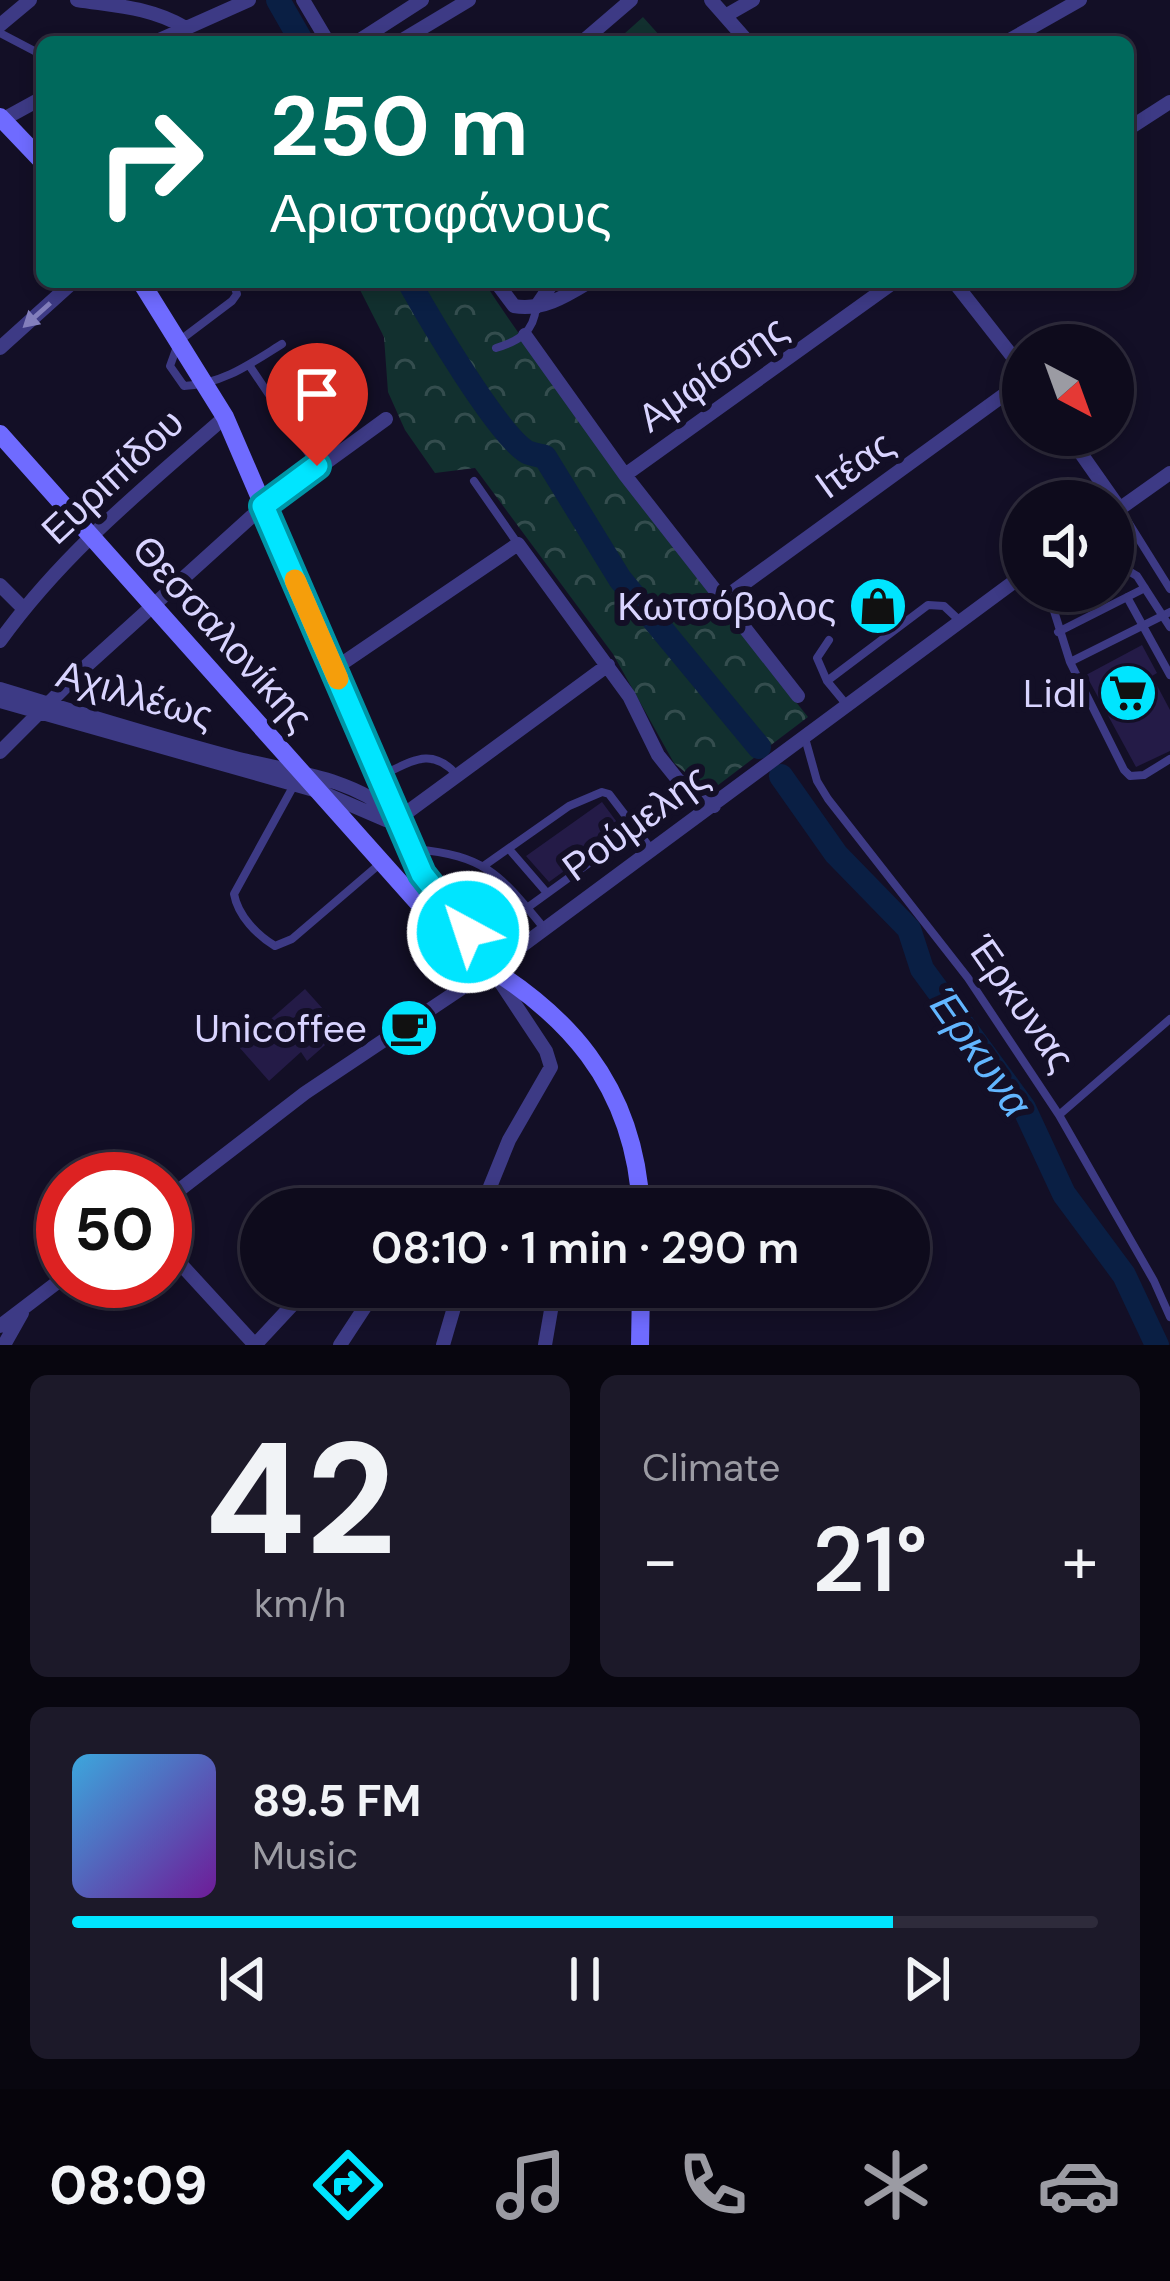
<!DOCTYPE html>
<meta charset="utf-8">
<style>
:root{--surface:#0e0b1c;--page:#1c1929;--text:#f1f3f6;--muted:#9b9ba3;--line:#2e2b3b;--accent:#00e5ff}
body{margin:0;font-family:"DM Sans",sans-serif;background:var(--page);color:var(--text);height:100vh;display:flex;flex-direction:column;font-size:45px;white-space:nowrap}
*{box-sizing:border-box;margin:0}
p{font-size:39px;color:var(--muted)}
.icon{flex:none;width:66px;height:66px;fill:none;stroke:currentColor;stroke-width:2;stroke-linecap:round;stroke-linejoin:round}
.map{position:relative;height:1345px;overflow:hidden}
.drawer{display:flex;flex-direction:column;gap:30px;padding:30px;background:#08060f;flex:1}
.drawer>*{flex:none}
.top-card{position:absolute;left:36px;top:36px;width:1098px;height:252px;border-radius:18px;box-shadow:0 6px 18px #0003,0 0 0 3px var(--line);background:#00695c;color:#fff;overflow:hidden}
.needle{width:78px;rotate:139deg}
.fabs{position:absolute;left:1002px;top:324px;display:grid;gap:24px}
.fabs a{display:grid;place-items:center;width:132px;height:132px;border-radius:50%;background:var(--surface);box-shadow:0 6px 18px #0003,0 0 0 3px var(--line);font-size:60px}
.speed{position:absolute;left:36px;top:1152px;display:flex;gap:24px;font-size:60px;font-weight:700;text-align:center}
.speed>*{display:grid;place-content:center;width:156px;height:156px;border-radius:50%;background:var(--surface);box-shadow:0 6px 18px #0003,0 0 0 3px var(--line);line-height:1}
.speed .limit{border:18px solid #d22;background:#fff;color:#111}
.pin{position:absolute;display:grid;place-items:center;width:102px;height:102px;color:#fff;margin:-123px -51px;border-radius:50% 50% 50% 0;rotate:-45deg;box-shadow:0 0 12px #0007}
.pin .icon{rotate:45deg}
.me{position:absolute;width:132px;margin:-66px;rotate:320deg;stroke-linejoin:round;filter:drop-shadow(0 0 9px #0008)}
.turn{display:flex;align-items:center;gap:42px;height:252px;padding:0 36px;font-size:54px}
.turn .icon{width:156px;height:156px;stroke-width:2.5}
.turn b{display:block;font-size:84px;line-height:102px}
.big{font-size:90px;font-weight:600;line-height:1.1}
.drawer .tile{flex:1;display:flex;flex-direction:column;justify-content:center;gap:18px;min-width:0;padding:0 42px;border-radius:18px;background:var(--page)}
.drawer .dial{align-items:center;gap:0}
.dial b{font-size:156px;line-height:1}
.song{display:flex;align-items:center;gap:36px}
.cover{width:144px;height:144px;border-radius:18px;background:linear-gradient(135deg,hsl(200 70% 55%),hsl(280 70% 35%))}
.played{height:12px;border-radius:6px;background:linear-gradient(90deg,var(--accent) 80%,var(--line) 80%)}
.keys{display:flex;justify-content:space-around;direction:ltr}
.heat{display:flex;justify-content:space-between;align-items:center;font-size:66px;direction:ltr}
.drawer .tiles{flex:1;display:grid;gap:30px;grid-template-columns:1fr 1fr}
.tile:last-child{grid-column:span 2}
.trip{position:absolute;left:240px;top:1188px;width:690px;height:120px;border-radius:60px;background:var(--surface);box-shadow:0 6px 18px #0003,0 0 0 3px var(--line);font-weight:600;line-height:120px;text-align:center}
.dock{display:flex;height:192px;justify-content:space-around;align-items:center;background:#06040b;color:var(--muted)}
.dock .icon{width:84px;height:84px}
.dock .on{color:var(--accent)}
.dock b{font-size:54px;color:var(--text)}
.map>svg:first-child{display:block}
.forest{fill:url(#forest-crowns)}
.pitch{fill:#12302f}
.lines{fill:none;stroke-linecap:round;stroke-linejoin:round}
.river{stroke:#0a1f44;stroke-width:24}
.building{fill:#241b47}
.lane{stroke:#3d3a85;stroke-width:8}
.street{stroke:#3d3a85;stroke-width:14}
.secondary{stroke:#6f6bff;stroke-width:18}
.oneway{fill:#837fbc}
.route-casing{stroke:#0095a6;stroke-width:30}
.route{stroke:#00e5ff;stroke-width:21}
.slow{stroke:#f59e0b;stroke-width:21}
.labels{text-anchor:middle;stroke-width:12;stroke-linejoin:round;paint-order:stroke}
.street-label{font-size:39px;fill:#d9d4ff;stroke:#130f26}
.poi-label{font-size:39px;fill:#d9d4ff;stroke:#130f26;text-anchor:end}
.water-label{font-size:42px;font-style:italic;fill:#62b6ff;stroke:#130f26}
</style>
<div class="map">
<svg width="1170" height="1345" viewBox="0 0 1170 1345">
<defs>
<pattern id="forest-crowns" width="20" height="18" patternUnits="userSpaceOnUse" patternTransform="scale(3)"><rect width="20" height="18" fill="#12302f"/><path d="M2 6a3 3 0 1 1 6 0M12 15a3 3 0 1 1 6 0" fill="none" stroke="#344d4e"/></pattern>
</defs>
<rect width="100%" height="100%" fill="#130f26"/>
<path class="forest" d="M356,282H484C584,433 695,576 808,717L709,792L674,763L613,654L475,468L435,473L405,430L388,392L384,337Z"/>
<path class="pitch" d="M643,17L661,37L656,42H615Z"/>
<g class="lines">
<path class="river" d="M278,0L302,42
M409,282C428,316 497,434 527,452C533,455 539,455 545,457L620,579L759,747
M781,776L836,854L909,929L922,969L1024,1108L1064,1194L1124,1275L1157,1345"/>
</g>
<path class="building" d="M1142,645L1157,673L1152,676L1170,710V751L1136,767L1086,675Z
M602,802L622,829L549,882L526,856Z
M470,880L494,896L499,908L509,915L506,919L511,924L498,934L458,895Z
M434,945L444,955L423,974L414,963Z
M305,989L342,1030L307,1061L301,1052L269,1081L239,1047Z"/>
<g class="lines">
<path class="lane" d="M0,33L42,55
M233,282L237,294L232,301L179,341L170,366L184,386C223,384 250,364 282,344
M1080,345L1090,339
M496,348C519,341 534,332 536,307
M249,365L317,466
M474,481L518,544
M1120,509L1170,589
M1113,576L1127,570L1137,576L1170,627
M1127,597L1170,675
M1170,612L1070,662L1124,770L1130,776L1144,775L1170,759
M1058,632L1145,588
M829,640L817,658L827,681L846,704
M1070,662L1054,611L1085,591
M827,681L928,605L944,606L960,621
M805,738L817,781L828,799L968,978L1059,1115L1154,1281L1170,1317
M380,776C410,763 430,745 456,774
M294,785L234,894C238,916 257,935 275,946L292,939L382,862
M415,849C487,856 500,875 544,928
M509,849L547,893
M485,865L569,806L602,792L609,794L651,849
M527,908L636,829
M1059,1115L1170,1019"/>
<path class="street" d="M77,0C115,6 150,7 184,27
M303,0L328,42
M711,0L748,42
M725,16L753,0
M0,25L30,0
M155,42L249,0
M357,42L422,0
M399,42L469,0
M582,42L631,0
M1006,42L1080,0
M0,121L42,98
M1128,129L1170,102
M496,282L514,306C542,311 566,296 589,282
M954,282L1023,370
M536,307L553,282
M525,335L625,475L798,696
M0,348L73,282
M1068,435L1120,509
M625,475L894,282
M1115,512L1170,473
M0,585L23,608
M723,599L1023,381
M0,641C62,554 145,487 225,417
M334,669L518,544L629,696L658,755L678,780L714,806
M0,689C79,713 159,738 239,759C291,772 351,777 393,814
M0,701L321,792L386,820L398,819
M0,752L84,668L251,517L386,419
M398,819L608,665
M165,1201L305,1093L492,968L1023,575
M481,1209L509,1140L551,1067L546,1051L497,977
M165,1247L255,1345L309,1287
M0,1326L63,1278
M4,1345L22,1313
M340,1345L378,1287
M443,1345L460,1287
M545,1345L555,1287"/>
<path class="secondary" d="M0,117L42,161
M141,282L225,417L422,874L489,964
M0,434L461,951C567,1009 635,1085 641,1209
M640,1345L641,1287"/>
</g>
<defs><path id="oneway-solid" d="M-6-.8H1V-3.2L6.5 0L1 3.2V.8H-6Z" transform="scale(3)"/></defs>
<use class="oneway" href="#oneway-solid" transform="translate(37 315) rotate(138)"/>
<g class="lines">
<defs>
<path id="route" d="M317,466L263,506L422,874L468,932"/>
</defs>
<use href="#route" class="route-casing"/>
<use href="#route" class="route"/>
<path class="slow" d="M295,580L338,679"/>
</g>
<defs>
<symbol id="shop-disc" viewBox="-11 -11 22 22"><circle r="9.5" fill="#00e5ff" stroke="#130f26"/><path d="M-5-2.5h2.3a2.7 3.5 0 0 1 5.4 0H5L5.5 6h-11ZM-1.5-2.5h3a1.5 2.3 0 0 0-3 0Z" fill="#111"/></symbol>
<symbol id="supermarket-disc" viewBox="-11 -11 22 22"><circle r="9.5" fill="#00e5ff" stroke="#130f26"/><path d="M-6-5.5h2.5l.6 2H6L4.5 2H-2.5L-4.4-4H-6ZM-1.5 3.2a1.3 1.3 0 1 0 .1 0ZM3 3.2a1.3 1.3 0 1 0 .1 0Z" fill="#111"/></symbol>
<symbol id="cafe-disc" viewBox="-11 -11 22 22"><circle r="9.5" fill="#00e5ff" stroke="#130f26"/><path d="M-5.5-4.5H6V0H3Q3 3.5 0 3.5H-2.5Q-5.5 3.5-5.5 0ZM3-3.2v2h1.7v-2ZM-6 4.5H4V6H-6Z" fill="#111"/></symbol>
</defs>
<g fill-rule="evenodd">
<use href="#shop-disc" x="845" y="573" width="66" height="66"/>
<use href="#supermarket-disc" x="1095" y="660" width="66" height="66"/>
<use href="#cafe-disc" x="376" y="995" width="66" height="66"/>
</g>
<g class="labels">
<g class="street-label">
<text transform="translate(712 373) rotate(-35)" y="14">Αμφίσσης</text>
<text transform="translate(854 464) rotate(-36)" y="14">Ιτέας</text>
<text transform="translate(112 476) rotate(-43)" y="14">Ευριπίδου</text>
<text transform="translate(223 633) rotate(48)" y="14">Θεσσαλονίκης</text>
<text transform="translate(135 694) rotate(16)" y="14">Αχιλλέως</text>
<text transform="translate(635 822) rotate(-36)" y="14">Ρούμελης</text>
<text transform="translate(1022 1003) rotate(55)" y="14">Έρκυνας</text>
</g>
<g class="poi-label">
<text x="836" y="620">Κωτσόβολος</text>
<text x="1086" y="707">Lidl</text>
<text x="367" y="1042">Unicoffee</text>
</g>
<g class="water-label">
<text transform="translate(980 1052) rotate(55)" y="15">Έρκυνα</text>
</g>
</g>
</svg>
<div class="fabs">
<a><svg class="needle" viewBox="-14 -14 28 28"><path d="M0-13l5 13h-10z" fill="#e53935"/><path d="M0 13l5-13h-10z" fill="#9b9ba3"/></svg></a>
<a><svg class="icon" aria-label="sound" viewBox="0 0 24 24"><path d="M4 9h4l5-4v14l-5-4H4zM17 9q2 3 0 6"/></svg></a>
</div>
<div class="speed"><div class="limit">50</div></div>
<div class="pin" style="left:317px;top:466px;background:#d93025"><svg class="icon" aria-label="arrive" viewBox="0 0 24 24"><path d="M6 21V4h12l-3 4 3 4H6"/></svg></div>
<svg class="me" style="left:468px;top:932px" viewBox="-20 -20 40 40"><circle r="17" fill="#00e5ff" stroke="#fff" stroke-width="3"/><path d="M0-11L8 9 0 5-8 9z" fill="#fff"/></svg>
<div class="trip">08:10 · 1 min · 290 m</div>
<div class="top-card">
<div class="turn"><svg class="icon" aria-label="right" viewBox="0 0 24 24"><path d="M7 20v-9h11M14 6l5 5-5 5"/></svg><div><b>250 m</b>Αριστοφάνους</div></div>
</div>
</div>
<section class="drawer">
<div class="tiles">
<div class="tile dial"><b>42</b><p>km/h</p></div>
<div class="tile"><p>Climate</p>
<div class="heat"><a>−</a><b class="big">21°</b><a>+</a></div>
</div>
<div class="tile">
<div class="song"><i class="cover"></i><div><b>89.5 FM</b><p>Music</p></div></div>
<div class="played"></div>
<div class="keys"><svg class="icon" aria-label="previous" viewBox="0 0 24 24"><path d="M18 5L8 12l10 7zM5 5v14"/></svg><svg class="icon" aria-label="pause" viewBox="0 0 24 24"><path d="M8 5v14M16 5v14"/></svg><svg class="icon" aria-label="next" viewBox="0 0 24 24"><path d="M6 5l10 7-10 7zM19 5v14"/></svg></div>
</div>
</div>
</section>
<nav class="dock">
<b>08:09</b>
<svg class="icon on" aria-label="directions" viewBox="0 0 24 24"><path d="M12 3l9 9-9 9-9-9zM9 14v-3h6M13 9l2 2-2 2"/></svg>
<svg class="icon" aria-label="music" viewBox="0 0 24 24"><path d="M9 18V5l10-2v13"/><circle cx="6" cy="18" r="3"/><circle cx="16" cy="16" r="3"/></svg>
<svg class="icon" aria-label="phone" viewBox="0 0 24 24"><path d="M5 4h4l2 5-3 2q2 4 5 5l2-3 5 2v4C11 20 4 13 5 4z"/></svg>
<svg class="icon" aria-label="climate" viewBox="0 0 24 24"><path d="M12 3v18M4 7l16 10M4 17L20 7"/></svg>
<svg class="icon" aria-label="car" viewBox="0 0 24 24"><path d="M5 17H2v-5l4-1 3-4h7l3 4 3 1v5h-3M9 17h6M6 11h13"/><circle cx="7" cy="17" r="2"/><circle cx="17" cy="17" r="2"/></svg>
</nav>
